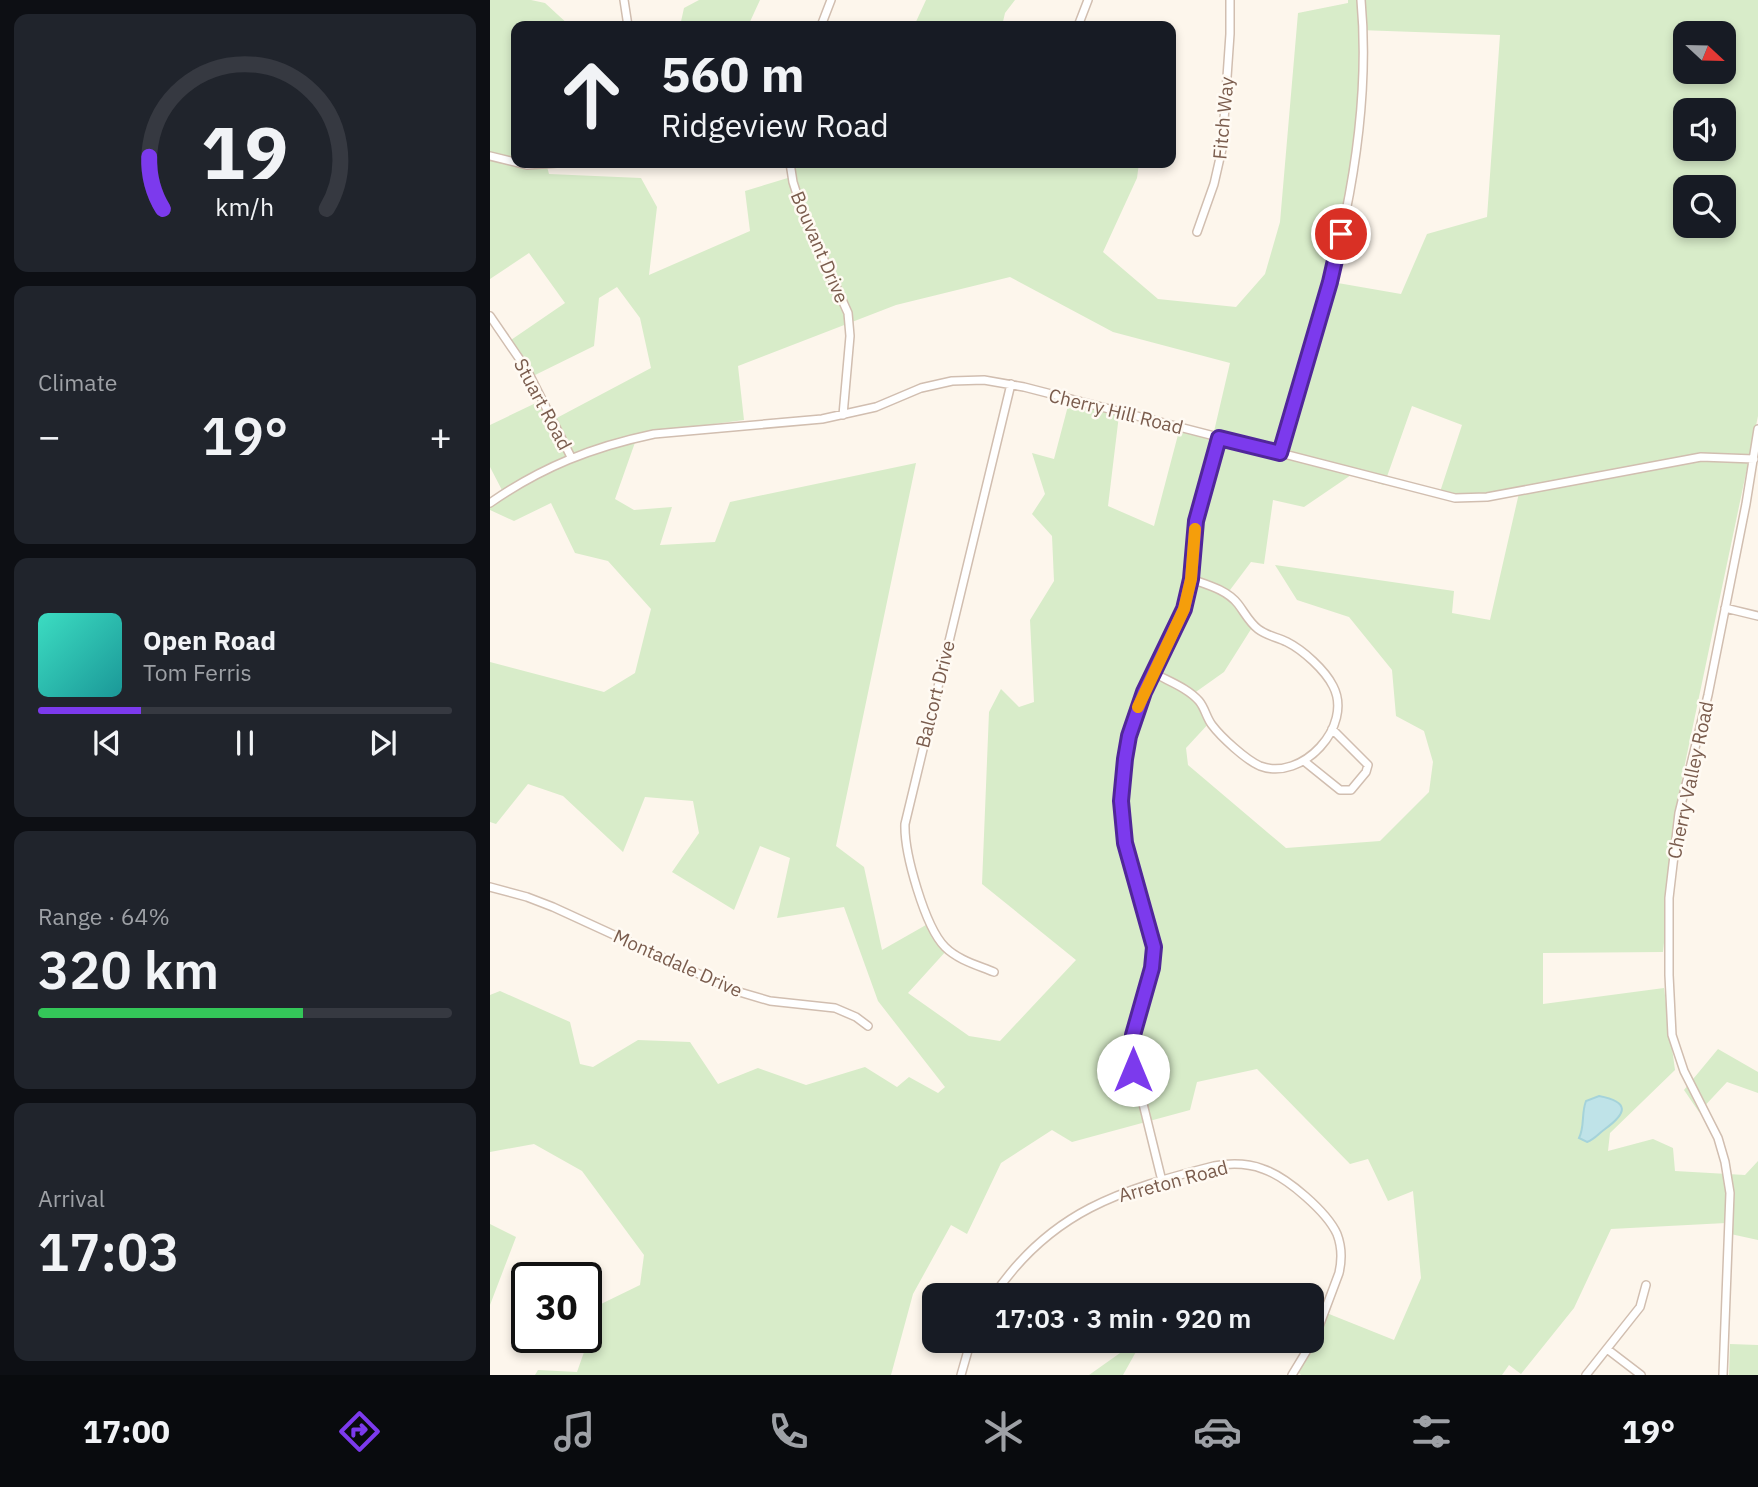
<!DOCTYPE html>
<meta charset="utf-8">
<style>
:root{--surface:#171b24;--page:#20242c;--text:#f1f3f6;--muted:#9ea1a6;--line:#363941;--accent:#7c3aed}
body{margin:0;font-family:"IBM Plex Sans",sans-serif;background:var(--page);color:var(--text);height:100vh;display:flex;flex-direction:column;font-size:26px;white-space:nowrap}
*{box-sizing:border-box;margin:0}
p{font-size:23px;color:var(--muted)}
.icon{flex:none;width:38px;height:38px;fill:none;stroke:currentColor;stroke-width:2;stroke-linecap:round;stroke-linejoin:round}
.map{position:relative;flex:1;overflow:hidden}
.side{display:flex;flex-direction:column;gap:14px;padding:14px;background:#0d0f14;width:490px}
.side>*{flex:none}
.top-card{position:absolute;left:21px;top:21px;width:665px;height:147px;border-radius:14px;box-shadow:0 4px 10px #0003;background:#171b24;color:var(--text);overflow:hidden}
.needle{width:46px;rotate:112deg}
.buttons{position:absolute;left:1183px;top:21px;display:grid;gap:14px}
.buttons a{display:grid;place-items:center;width:63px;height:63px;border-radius:14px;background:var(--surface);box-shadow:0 4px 10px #0003;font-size:35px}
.speed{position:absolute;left:21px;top:1262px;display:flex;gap:14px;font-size:35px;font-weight:700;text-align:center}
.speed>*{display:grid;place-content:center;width:91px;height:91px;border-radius:50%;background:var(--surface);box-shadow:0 4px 10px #0003;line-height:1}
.speed .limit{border:4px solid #111;border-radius:10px;background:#fff;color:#111}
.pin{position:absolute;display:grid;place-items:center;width:60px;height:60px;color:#fff;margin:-30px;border:4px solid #fff;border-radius:50%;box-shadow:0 2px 7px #0007}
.me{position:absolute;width:77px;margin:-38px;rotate:0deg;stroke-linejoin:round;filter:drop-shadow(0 0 5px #0008)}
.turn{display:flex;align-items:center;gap:24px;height:147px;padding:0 35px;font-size:32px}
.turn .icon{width:91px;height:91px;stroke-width:2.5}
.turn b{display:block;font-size:49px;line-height:60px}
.big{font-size:52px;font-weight:600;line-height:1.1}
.side .widget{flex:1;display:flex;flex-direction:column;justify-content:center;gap:10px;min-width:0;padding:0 24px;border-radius:14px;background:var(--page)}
.side .dial{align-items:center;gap:0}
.dial svg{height:182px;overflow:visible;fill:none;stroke:var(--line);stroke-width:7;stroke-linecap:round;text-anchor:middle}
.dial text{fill:var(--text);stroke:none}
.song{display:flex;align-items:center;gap:21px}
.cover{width:84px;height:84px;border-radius:10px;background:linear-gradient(135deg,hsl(170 70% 55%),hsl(180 70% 35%))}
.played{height:7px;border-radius:4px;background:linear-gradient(90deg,var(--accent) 25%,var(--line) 25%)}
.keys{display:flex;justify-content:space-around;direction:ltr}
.heat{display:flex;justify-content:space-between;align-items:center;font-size:38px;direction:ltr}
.charge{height:10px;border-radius:5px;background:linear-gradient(90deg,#34c759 64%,var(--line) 0)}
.trip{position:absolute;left:432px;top:1283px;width:402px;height:70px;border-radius:14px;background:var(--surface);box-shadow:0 4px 10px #0003;font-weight:600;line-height:70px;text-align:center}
.menu{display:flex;height:112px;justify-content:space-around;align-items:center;background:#090b0e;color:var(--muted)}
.menu .icon{width:49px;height:49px}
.menu .active{color:var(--accent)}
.menu b{font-size:32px;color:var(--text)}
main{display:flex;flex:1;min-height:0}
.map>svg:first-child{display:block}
.green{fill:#d8ecc9;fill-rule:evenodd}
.water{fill:#bfe3e8;stroke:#a5d3da;stroke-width:2}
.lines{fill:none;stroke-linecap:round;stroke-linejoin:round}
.minor-casing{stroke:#d1beb0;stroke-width:10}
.minor{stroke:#fff;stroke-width:7}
.route-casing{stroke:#51269a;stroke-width:18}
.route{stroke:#7c3aed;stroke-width:12}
.slow{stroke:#f59e0b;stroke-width:12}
.labels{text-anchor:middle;stroke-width:5;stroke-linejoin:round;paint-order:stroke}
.street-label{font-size:19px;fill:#7a5c4d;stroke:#fffaf3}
</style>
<main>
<section class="side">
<div class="widget dial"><svg viewBox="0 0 100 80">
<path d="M14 69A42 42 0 1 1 86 69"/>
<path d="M14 69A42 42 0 0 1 8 46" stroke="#7c3aed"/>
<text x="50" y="56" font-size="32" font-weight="700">19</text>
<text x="50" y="72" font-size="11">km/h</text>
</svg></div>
<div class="widget"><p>Climate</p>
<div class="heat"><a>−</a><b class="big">19°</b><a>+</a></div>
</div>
<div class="widget">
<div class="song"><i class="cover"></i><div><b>Open Road</b><p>Tom Ferris</p></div></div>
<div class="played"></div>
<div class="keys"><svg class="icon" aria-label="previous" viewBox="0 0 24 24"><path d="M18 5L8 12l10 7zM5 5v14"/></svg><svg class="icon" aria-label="pause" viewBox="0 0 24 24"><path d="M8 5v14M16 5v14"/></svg><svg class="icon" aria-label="next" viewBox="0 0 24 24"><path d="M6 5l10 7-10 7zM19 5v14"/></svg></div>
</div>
<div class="widget"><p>Range · 64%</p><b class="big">320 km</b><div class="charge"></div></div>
<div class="widget"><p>Arrival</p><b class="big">17:03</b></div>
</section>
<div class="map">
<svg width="1268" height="1375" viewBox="0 0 1268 1375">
<rect width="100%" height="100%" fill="#fdf6ec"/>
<path class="green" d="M0,0H41L55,3L80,26H26V163H56L59,174L151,178L167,207L159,275L260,231L255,191L301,177L299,163H649L647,178L613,252L668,299L746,307L775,274L790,222L808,13L858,3V0H1268V416L1192,778L1173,952L1053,953V1004L1174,988L1185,1070L1120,1133L1118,1151L1163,1139L1183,1148L1185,1171L1255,1175L1268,1161V1240L1236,1233V1223L1121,1229L1084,1308L1031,1374L1019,1365L1012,1375H811L806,1370L834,1312L904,1340L931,1278L923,1191L898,1201L878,1159L860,1164L767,1069L707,1082L700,1110L582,1142L562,1130L511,1163L477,1234L461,1225L423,1294L401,1375H45L48,1370L87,1372L111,1304L150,1285L154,1255L92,1171L44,1144L0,1152V995L10,991L80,1022L90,1064L103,1067L148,1040L200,1042L228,1084L268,1068L316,1085L375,1067L407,1087L419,1077L448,1093L455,1087L388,1001L354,907L287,918L300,858L270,846L244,910L182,872L209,833L203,801L155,797L133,852L73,796L38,784L6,824L0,822V662L114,692L145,673L161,609L118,561L85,553L61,503L24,521L0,510V504L14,494L0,467V425L50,401L61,421L161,368L150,318L127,287L109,298L104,346L39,378L18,342L75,303L39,253L0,279ZM869,30L1010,35L997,217L937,234L911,294L842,282L868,144ZM1195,33H1234V72H1195ZM1195,110H1234V149H1195ZM1195,187H1234V226H1195ZM520,277L623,332L740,363L722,440L689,431L664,526L618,506L629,415L579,402L564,459L542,453L555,494L542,514L562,536L564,581L540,620L544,702L529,707L511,689L499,712L492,884L586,960L510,1041L479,1036L418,993L457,950L443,921L392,950L374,867L346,846L426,463L240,502L225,542L170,545L182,507L144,510L125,499L148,434L254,420L248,366L406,305ZM922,406L972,425L949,495L1029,493L1000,620L962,613L964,591L785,565L807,600L859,617L902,670L906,716L934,731L943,762L939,792L890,841L796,848L698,765L696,748L720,722L703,694L734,672L763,626L737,594L761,562L774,564L783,500L814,507L861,475L894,485Z
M209,0H270L258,26H190L194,8Z
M436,0H525L515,13L512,26H424Z
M1228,1049L1268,1072V1093L1237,1082L1209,1112L1194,1090Z
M0,1224L26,1237L0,1305Z
M647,1341H652L633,1375H599Z
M1240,1344L1268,1345V1375H1239Z"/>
<path class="water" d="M1109,1096C1140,1102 1137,1113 1115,1129C1108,1134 1105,1139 1097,1142L1089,1138C1095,1126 1091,1114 1096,1101Z"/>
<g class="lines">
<defs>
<path id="minor" d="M134,0L138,26
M331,26L341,0
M588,26L598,0
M0,156L37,165L67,163
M300,163L303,182L313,213L358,313L360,336L353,415
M707,232L724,184L732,149L740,34V0
M0,316L37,370L81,457
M790,453C834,308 885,153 871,0
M0,503C52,467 102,447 164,434L332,419L386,407L431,388L462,381L494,380L534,387L965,498L997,497L1211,457L1264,459
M1235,608L1268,616
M664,673C678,681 698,688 709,701C715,708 716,717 722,725C731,737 756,760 770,766C812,782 864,726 843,686C835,670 813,650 797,642C787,637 777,636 768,629C759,622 755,613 748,604C737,590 718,585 701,579
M814,761L850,790H861L876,772L878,765L842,729
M0,887L37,897L63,907L246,991L280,1001L345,1008L366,1017L378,1026
M504,972C487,965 468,960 455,947C435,927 414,853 415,824L521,384
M672,1181L642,1059L643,1035L662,969L664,947L635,843L632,782L639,736L646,714L688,624L699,594L706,521L729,438
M504,1295C561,1211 630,1190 724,1166C741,1163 757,1163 773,1169C797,1177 837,1212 847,1234C852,1247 852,1260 849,1273L825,1337L802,1375
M1117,1349L1151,1375
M471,1375L481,1340
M1096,1375L1150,1307L1156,1285
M1233,1375L1240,1193L1235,1162L1228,1138L1194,1071L1182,1035L1179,975V898L1189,813L1218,695L1256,504L1268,429"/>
</defs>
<use href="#minor" class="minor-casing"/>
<use href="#minor" class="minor"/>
</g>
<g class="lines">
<defs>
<path id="route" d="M643,1070L642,1048L643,1035L662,968L664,947L635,843L631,801L635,759L639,736L654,692L694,609L701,579L706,521L729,438L790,453L840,282L851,234"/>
</defs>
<use href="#route" class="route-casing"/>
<use href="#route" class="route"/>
<path class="slow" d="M648,707L694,609L701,579L705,529"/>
</g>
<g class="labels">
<g class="street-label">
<text transform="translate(733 118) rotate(-85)" y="7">Fitch Way</text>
<text transform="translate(330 247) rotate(67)" y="7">Bouvant Drive</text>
<text transform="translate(53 404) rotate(62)" y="7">Stuart Road</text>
<text transform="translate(626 411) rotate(14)" y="7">Cherry Hill Road</text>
<text transform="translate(445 694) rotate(-76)" y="7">Balcort Drive</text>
<text transform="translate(1200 780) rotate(-78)" y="7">Cherry Valley Road</text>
<text transform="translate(188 963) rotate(24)" y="7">Montadale Drive</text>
<text transform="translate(683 1181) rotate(-15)" y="7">Arreton Road</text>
</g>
</g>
</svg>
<div class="buttons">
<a><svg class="needle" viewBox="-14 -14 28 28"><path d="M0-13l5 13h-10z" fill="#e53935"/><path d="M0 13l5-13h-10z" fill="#9ea1a6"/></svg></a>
<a><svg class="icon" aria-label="sound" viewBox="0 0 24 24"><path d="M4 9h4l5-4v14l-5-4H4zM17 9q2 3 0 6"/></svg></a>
<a><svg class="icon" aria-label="search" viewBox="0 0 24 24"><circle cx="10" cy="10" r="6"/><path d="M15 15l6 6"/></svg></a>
</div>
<div class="speed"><div class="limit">30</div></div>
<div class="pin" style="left:851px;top:234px;background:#d93025"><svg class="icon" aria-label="arrive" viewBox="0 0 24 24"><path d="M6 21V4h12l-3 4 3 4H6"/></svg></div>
<svg class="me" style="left:643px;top:1070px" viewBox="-20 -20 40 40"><circle r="19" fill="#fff"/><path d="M0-13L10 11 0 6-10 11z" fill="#7c3aed"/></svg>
<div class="trip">17:03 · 3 min · 920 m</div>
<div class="top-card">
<div class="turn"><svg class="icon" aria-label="ahead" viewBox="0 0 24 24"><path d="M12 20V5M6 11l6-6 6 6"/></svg><div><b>560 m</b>Ridgeview Road</div></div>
</div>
</div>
</main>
<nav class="menu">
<b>17:00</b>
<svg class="icon active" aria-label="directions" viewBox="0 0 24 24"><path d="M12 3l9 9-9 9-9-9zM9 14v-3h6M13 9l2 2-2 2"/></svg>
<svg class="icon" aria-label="music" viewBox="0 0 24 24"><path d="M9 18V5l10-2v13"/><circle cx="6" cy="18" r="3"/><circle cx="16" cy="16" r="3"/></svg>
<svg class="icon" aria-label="phone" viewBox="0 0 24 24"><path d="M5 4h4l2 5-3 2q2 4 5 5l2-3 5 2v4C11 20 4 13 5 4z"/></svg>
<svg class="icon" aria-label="climate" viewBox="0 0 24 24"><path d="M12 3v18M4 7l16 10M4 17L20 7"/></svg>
<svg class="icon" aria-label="car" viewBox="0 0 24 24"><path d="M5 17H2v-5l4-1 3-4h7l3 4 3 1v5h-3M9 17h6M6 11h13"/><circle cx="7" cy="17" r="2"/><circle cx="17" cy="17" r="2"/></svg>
<svg class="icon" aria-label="filters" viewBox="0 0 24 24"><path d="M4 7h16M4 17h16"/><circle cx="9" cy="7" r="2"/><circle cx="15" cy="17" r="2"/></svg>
<b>19°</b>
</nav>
